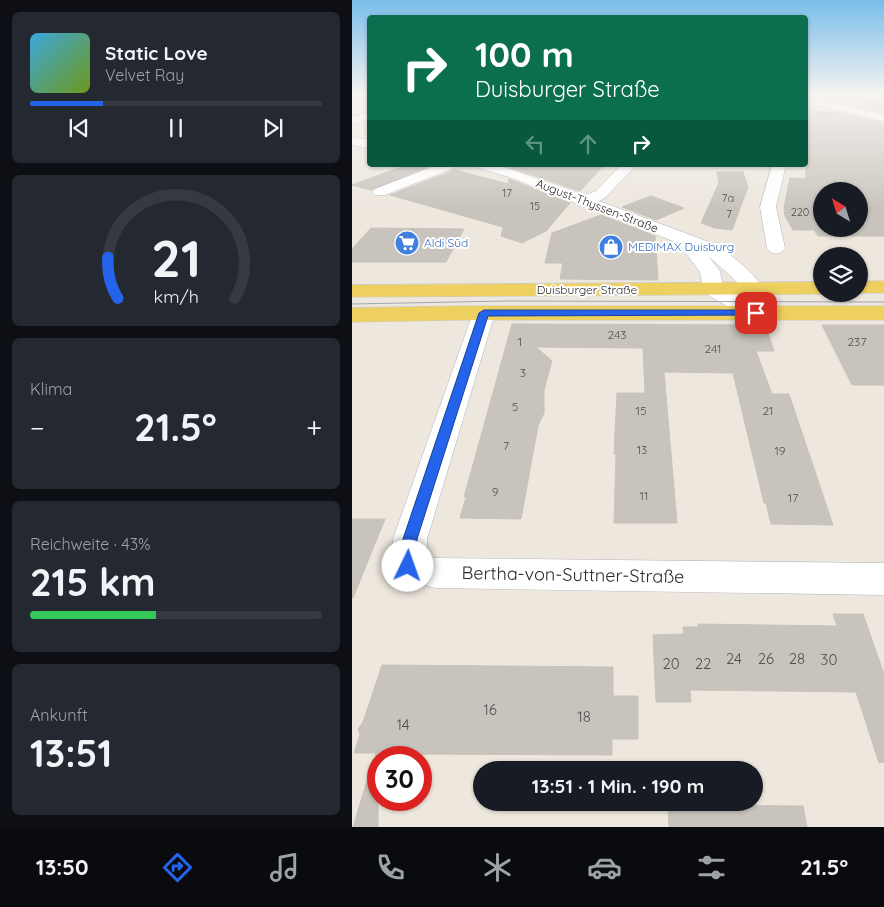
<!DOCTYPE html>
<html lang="de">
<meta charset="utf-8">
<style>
:root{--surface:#171b24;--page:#242831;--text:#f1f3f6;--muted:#9ea1a6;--line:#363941;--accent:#2563eb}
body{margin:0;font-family:Quicksand,sans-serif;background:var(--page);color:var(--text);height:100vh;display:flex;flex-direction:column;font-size:19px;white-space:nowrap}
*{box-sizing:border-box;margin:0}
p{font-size:16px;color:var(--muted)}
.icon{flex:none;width:28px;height:28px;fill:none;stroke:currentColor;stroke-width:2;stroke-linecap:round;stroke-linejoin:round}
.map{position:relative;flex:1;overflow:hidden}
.side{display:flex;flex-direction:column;gap:12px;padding:12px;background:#0d0f14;width:352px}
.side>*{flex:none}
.top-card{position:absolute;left:15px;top:15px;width:441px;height:152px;border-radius:5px;box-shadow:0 1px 4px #0004;background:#0b6e4f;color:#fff;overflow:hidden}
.needle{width:32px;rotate:322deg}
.fabs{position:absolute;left:461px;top:182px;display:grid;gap:10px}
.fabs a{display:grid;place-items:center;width:55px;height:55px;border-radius:50%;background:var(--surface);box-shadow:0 1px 4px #0004;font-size:25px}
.speed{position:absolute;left:15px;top:746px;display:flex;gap:10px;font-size:25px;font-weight:700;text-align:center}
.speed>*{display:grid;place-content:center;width:65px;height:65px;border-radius:50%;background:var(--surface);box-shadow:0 1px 4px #0004;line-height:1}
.speed .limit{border:8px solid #d22;background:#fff;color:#111}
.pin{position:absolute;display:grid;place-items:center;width:42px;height:42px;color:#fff;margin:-21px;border-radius:10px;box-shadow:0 2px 8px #0006}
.me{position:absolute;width:55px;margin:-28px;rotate:3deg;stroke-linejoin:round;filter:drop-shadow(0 0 4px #0008)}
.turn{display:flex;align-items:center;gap:18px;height:105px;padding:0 25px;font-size:22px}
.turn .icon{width:65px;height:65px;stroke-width:2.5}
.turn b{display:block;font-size:35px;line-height:42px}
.lanes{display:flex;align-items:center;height:48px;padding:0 25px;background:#0003;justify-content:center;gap:25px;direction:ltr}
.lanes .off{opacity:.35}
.big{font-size:38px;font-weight:700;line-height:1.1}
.side .card{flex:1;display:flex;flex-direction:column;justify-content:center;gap:8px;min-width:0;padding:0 18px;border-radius:8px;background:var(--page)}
.side .dial{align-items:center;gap:0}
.dial svg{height:130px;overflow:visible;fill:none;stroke:var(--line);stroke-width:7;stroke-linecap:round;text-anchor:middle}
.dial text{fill:var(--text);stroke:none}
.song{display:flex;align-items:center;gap:15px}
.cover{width:60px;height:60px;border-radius:8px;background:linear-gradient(135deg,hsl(200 70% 55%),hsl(80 70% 35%))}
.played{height:5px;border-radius:2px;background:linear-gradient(90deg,var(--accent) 25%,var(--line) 25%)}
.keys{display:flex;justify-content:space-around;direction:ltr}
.heat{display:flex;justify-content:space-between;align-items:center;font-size:28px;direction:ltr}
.charge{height:8px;border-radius:4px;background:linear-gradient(90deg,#34c759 43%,var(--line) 0)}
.trip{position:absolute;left:121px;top:761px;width:290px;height:50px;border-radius:25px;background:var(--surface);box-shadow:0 1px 4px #0004;font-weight:700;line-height:50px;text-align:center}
.menu{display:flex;height:80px;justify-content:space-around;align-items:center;background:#090b0e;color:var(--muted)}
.menu .icon{width:35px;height:35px}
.menu .on{color:var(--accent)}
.menu b{font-size:22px;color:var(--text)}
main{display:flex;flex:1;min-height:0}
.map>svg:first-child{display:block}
.building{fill:#c8c4bd;stroke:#c8c3b7;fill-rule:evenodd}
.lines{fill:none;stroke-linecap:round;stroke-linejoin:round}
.minor-casing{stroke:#b1b4bf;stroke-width:1}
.major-casing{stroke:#c8c8c8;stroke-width:1}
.minor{fill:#fff;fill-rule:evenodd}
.major{fill:#eed061;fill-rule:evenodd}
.tram{stroke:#a0a3b5;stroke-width:1}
.route{fill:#2563eb;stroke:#184099}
.labels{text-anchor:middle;stroke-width:4;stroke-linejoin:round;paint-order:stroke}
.far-number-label{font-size:11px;fill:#525150}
.far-street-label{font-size:12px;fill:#2b2b2b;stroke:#fff}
.far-shop-label{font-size:12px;fill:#366cbe;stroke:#fff;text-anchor:start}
.number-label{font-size:12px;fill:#525150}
.near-number-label{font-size:15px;fill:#525150}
.near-street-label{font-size:18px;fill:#2b2b2b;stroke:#fff}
</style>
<main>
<section class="side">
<div class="card">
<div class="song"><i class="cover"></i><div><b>Static Love</b><p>Velvet Ray</p></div></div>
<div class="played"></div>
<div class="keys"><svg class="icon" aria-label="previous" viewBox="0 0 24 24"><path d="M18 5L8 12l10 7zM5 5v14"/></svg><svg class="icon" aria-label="pause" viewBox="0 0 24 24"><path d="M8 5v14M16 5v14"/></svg><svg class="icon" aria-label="next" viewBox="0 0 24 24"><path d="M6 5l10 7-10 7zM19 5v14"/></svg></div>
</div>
<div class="card dial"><svg viewBox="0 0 100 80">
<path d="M14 69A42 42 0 1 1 86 69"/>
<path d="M14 69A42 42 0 0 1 8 44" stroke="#2563eb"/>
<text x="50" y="56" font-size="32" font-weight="700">21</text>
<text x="50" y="72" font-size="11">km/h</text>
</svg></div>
<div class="card"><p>Klima</p>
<div class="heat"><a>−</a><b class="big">21.5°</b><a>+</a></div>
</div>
<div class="card"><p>Reichweite · 43%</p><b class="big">215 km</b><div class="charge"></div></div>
<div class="card"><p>Ankunft</p><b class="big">13:51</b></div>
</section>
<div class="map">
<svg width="532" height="827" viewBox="0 0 532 827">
<rect width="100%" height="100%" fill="#ede7de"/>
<path class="building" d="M520,94H532V113L510,108Z
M458,111L486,112L532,123V236H466L462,230H441L433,216L432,208L438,178L454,179V137ZM470,191H508V229H470Z
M55,165H80L19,190L0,185Z
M157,165H252L228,191L157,167Z
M103,170L156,184L157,179L218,203L194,231L170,243L149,236L151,227L38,195Z
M365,172H391L396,187L380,230L363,228L349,223L367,183Z
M299,196L332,208L304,220L270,207Z
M249,215L303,236L306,280L208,279L211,263H193L200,233Z
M19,228L112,229L94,262H0V249Z
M160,324L413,325L422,351H404L420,394H437L481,525L419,524L414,503H412L381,373L312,372L325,523H262L264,454H262L265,393H293L291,348L184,347L200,361L192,390V413L186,426L169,519L108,518L114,497H112Z
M470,325H532V385H500Z
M0,519H33L1,598H0Z
M481,614H511L532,674V762L527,763L504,692L338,690L339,702H304L301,635L332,634L331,627H346V624L485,626Z
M30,665L261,667V696H286V739H260V755L67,754L66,758H23L24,753H2L8,734L6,729L11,722Z
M21,761L26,762V827H1Z
M316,805L451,806L455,827H317Z"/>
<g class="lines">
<defs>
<path id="minor" d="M0,94L18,95V101L0,98Z
M454,97L532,115V121L454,103Z
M18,112V119L0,124V117Z
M0,137L18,140V148L0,145Z
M85,165H104L102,168L33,195H23L20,192L23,189Z
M124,165H146L233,195L244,191L269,165H284L254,197L247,201L360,243C380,255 399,270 412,289L409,293L402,295L395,293L379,276L357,257L368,271L371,287L412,308L415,313L412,318L404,320L396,318L354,294L351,290L348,272L326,243L157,177L126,168Z
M420,165H434L424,207L433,248L430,252L424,254L418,252L415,248L408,207Z
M132,306L140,308L143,313L75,539V556L83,558L532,563V595L83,588L44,577L39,566L41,539L121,313L124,308Z"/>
<path id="major" d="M508,281H532V293H508Z
M470,282V294H472H470L0,297V285Z
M110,306H532V320H110L0,322V308Z"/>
</defs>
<use href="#minor" class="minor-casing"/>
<use href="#major" class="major-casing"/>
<use href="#minor" class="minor"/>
<use href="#major" class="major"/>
<path class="tram" d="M0,304L155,301L532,302"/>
</g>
<linearGradient id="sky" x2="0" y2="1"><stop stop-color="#79bdea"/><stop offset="0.45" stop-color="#f7f4f0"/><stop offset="1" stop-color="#f7f4f0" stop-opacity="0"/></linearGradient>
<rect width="532" height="210" fill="url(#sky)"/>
<path class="route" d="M132,310H404L408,313L404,315L136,316L65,539L64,566L62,570L56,572L51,570L49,566L51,539L127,313Z"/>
<defs>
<symbol id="supermarket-disc" viewBox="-11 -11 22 22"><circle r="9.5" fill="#3f7fe0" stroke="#fff"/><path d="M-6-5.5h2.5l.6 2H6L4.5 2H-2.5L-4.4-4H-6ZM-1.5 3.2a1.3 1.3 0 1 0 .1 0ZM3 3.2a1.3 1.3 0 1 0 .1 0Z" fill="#fff"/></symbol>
<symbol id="shop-disc" viewBox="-11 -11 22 22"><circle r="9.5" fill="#3f7fe0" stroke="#fff"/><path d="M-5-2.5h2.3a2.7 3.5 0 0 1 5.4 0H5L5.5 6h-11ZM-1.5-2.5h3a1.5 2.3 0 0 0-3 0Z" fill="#fff"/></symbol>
</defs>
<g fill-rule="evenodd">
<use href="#supermarket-disc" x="41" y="229" width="28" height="28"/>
<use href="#shop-disc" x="245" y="233" width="28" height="28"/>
</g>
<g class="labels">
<g class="far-number-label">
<text x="155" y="197">17</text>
<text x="376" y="202">7a</text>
<text x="183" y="210">15</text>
<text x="448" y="216">220</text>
<text x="377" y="218">7</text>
</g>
<g class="far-street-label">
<text transform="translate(245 206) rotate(21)" y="4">August-Thyssen-Straße</text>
<text x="235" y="294">Duisburger Straße</text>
</g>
<g class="far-shop-label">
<text x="72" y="247">Aldi Süd</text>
<text x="276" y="251">MEDIMAX Duisburg</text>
</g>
<g class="number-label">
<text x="265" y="339">243</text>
<text x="168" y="346">1</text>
<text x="505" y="346">237</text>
<text x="361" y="353">241</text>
<text x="171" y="377">3</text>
<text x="163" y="411">5</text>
<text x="289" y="415">15</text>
<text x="416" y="415">21</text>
<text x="154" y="450">7</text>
<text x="290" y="454">13</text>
<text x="428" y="455">19</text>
<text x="143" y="496">9</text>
<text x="292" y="500">11</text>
<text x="441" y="502">17</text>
</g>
<g class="near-number-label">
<text x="382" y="664">24</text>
<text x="414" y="664">26</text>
<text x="445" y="664">28</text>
<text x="477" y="665">30</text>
<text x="319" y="669">20</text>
<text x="351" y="669">22</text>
<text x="138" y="715">16</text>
<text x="232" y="722">18</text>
<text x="51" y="730">14</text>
</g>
<g class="near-street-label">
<text transform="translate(221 575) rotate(1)" y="6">Bertha-von-Suttner-Straße</text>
</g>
</g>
</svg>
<div class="fabs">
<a><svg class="needle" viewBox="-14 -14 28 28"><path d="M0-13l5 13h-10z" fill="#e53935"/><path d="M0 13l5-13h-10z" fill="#9ea1a6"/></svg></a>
<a><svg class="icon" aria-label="layers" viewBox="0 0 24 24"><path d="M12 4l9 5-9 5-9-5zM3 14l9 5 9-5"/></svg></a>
</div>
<div class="speed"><div class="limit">30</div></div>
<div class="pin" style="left:404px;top:313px;background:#d93025"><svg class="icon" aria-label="arrive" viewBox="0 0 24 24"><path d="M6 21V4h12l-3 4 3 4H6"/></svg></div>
<svg class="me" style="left:56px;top:566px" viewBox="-20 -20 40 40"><circle r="19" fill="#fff"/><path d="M0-13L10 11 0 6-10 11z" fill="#2563eb"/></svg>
<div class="trip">13:51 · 1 Min. · 190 m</div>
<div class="top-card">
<div class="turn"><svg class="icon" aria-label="right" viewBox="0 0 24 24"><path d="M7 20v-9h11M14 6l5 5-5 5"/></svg><div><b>100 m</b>Duisburger Straße</div></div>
<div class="lanes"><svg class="icon off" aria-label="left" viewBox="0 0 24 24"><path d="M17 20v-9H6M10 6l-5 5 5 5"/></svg><svg class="icon off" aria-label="ahead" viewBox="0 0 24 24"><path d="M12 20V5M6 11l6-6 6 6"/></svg><svg class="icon" aria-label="right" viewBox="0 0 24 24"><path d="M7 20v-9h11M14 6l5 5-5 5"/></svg></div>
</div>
</div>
</main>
<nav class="menu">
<b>13:50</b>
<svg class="icon on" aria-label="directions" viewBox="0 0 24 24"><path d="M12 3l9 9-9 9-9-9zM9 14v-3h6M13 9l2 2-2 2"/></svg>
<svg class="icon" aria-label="music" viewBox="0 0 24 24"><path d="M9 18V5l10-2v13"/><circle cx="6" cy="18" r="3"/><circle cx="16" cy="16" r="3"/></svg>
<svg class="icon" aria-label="phone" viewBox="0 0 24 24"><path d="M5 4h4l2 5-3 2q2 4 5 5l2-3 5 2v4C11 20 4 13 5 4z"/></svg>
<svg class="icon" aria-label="climate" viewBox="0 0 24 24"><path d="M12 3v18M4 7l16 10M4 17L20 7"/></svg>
<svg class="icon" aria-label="car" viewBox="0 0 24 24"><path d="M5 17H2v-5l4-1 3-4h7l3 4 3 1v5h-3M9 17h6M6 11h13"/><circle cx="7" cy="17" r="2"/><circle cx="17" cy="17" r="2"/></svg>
<svg class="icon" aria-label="filters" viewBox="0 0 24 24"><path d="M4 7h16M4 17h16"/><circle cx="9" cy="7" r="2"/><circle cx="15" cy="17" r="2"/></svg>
<b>21.5°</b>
</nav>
